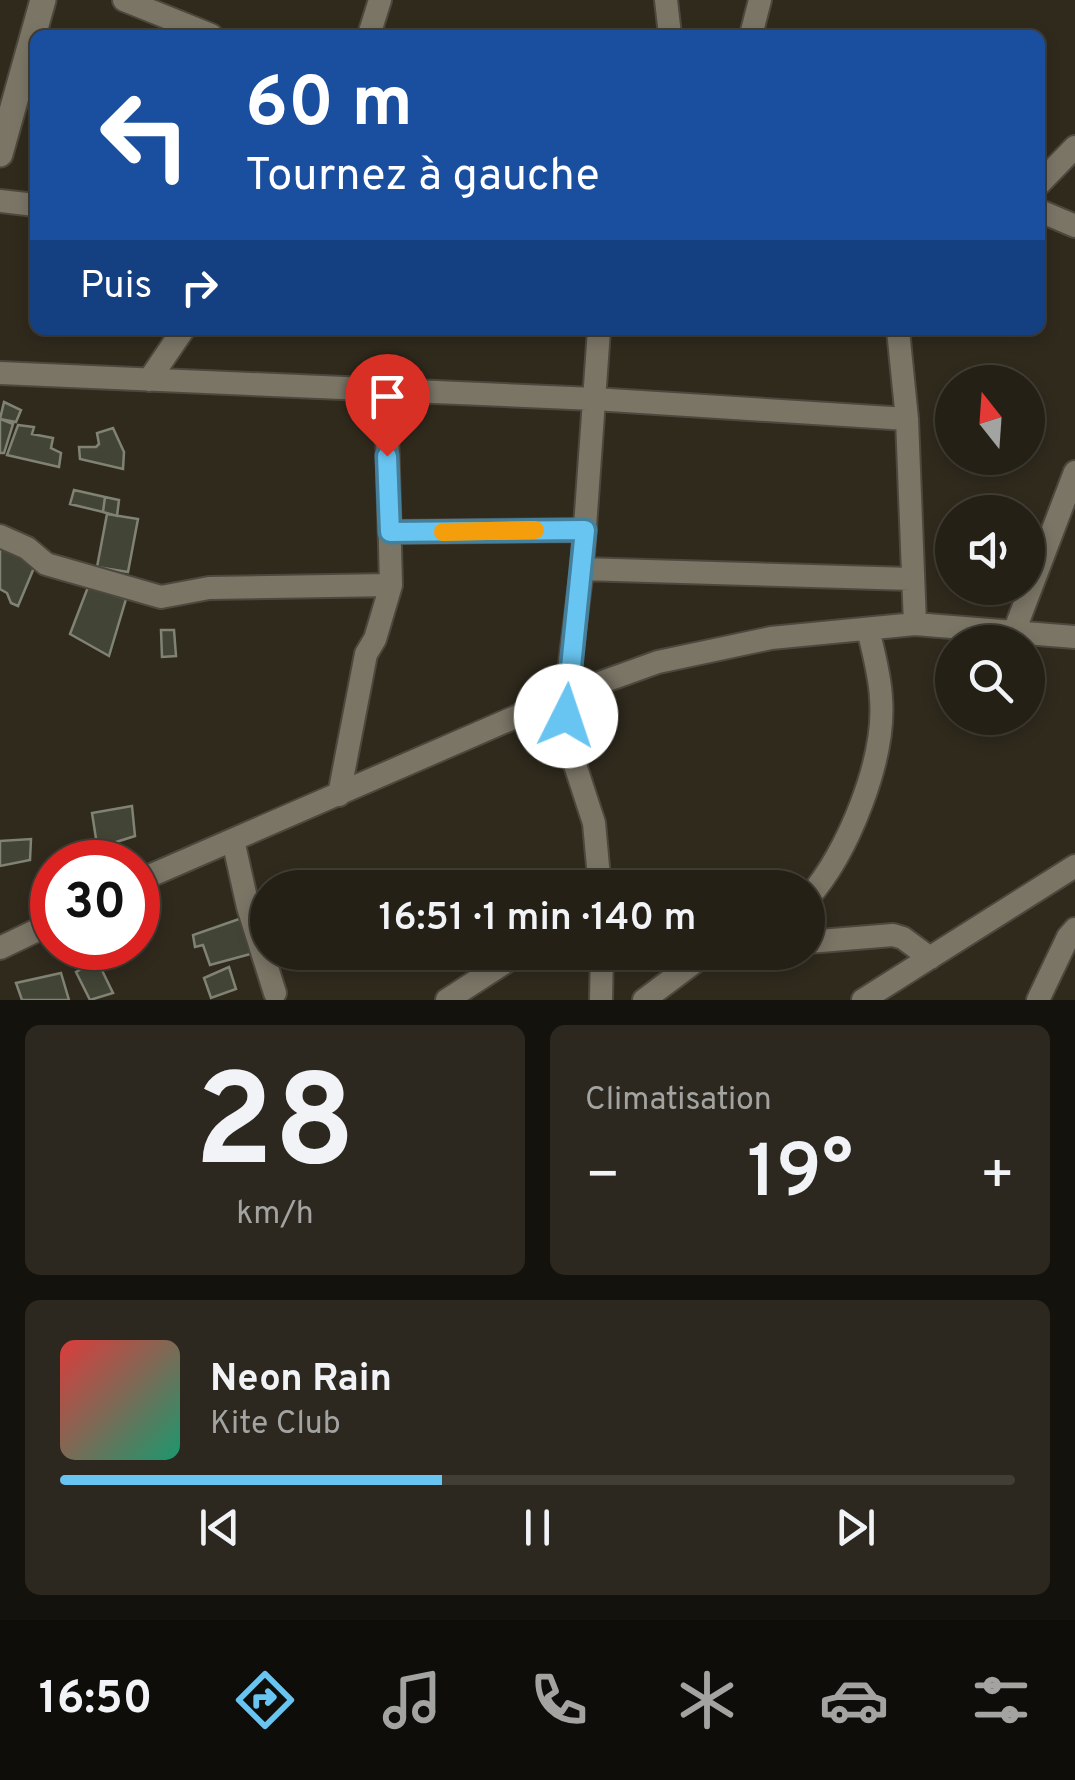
<!DOCTYPE html>
<html lang="fr">
<meta charset="utf-8">
<style>
:root{--surface:#242016;--page:#2c281f;--text:#f1f3f6;--muted:#a3a3a1;--line:#413e35;--accent:#68c4f0}
body{margin:0;font-family:Overpass,sans-serif;background:var(--page);color:var(--text);height:100vh;display:flex;flex-direction:column;font-size:38px;white-space:nowrap}
*{box-sizing:border-box;margin:0}
p{font-size:32px;color:var(--muted)}
.icon{flex:none;width:55px;height:55px;fill:none;stroke:currentColor;stroke-width:2;stroke-linecap:round;stroke-linejoin:round}
.map{position:relative;height:1000px;overflow:hidden}
.side{display:flex;flex-direction:column;gap:25px;padding:25px;background:#14120c;flex:1}
.side>*{flex:none}
.top-card{position:absolute;left:30px;top:30px;width:1015px;height:305px;border-radius:15px;box-shadow:0 5px 15px #0003,0 0 0 2px var(--line);background:#1a4fa0;color:#fff;overflow:hidden}
.needle{width:65px;rotate:343deg}
.fabs{position:absolute;left:935px;top:365px;display:grid;gap:20px}
.fabs a{display:grid;place-items:center;width:110px;height:110px;border-radius:50%;background:var(--surface);box-shadow:0 5px 15px #0003,0 0 0 2px var(--line);font-size:50px}
.speed{position:absolute;left:30px;top:840px;display:flex;gap:20px;font-size:50px;font-weight:700;text-align:center}
.speed>*{display:grid;place-content:center;width:130px;height:130px;border-radius:50%;background:var(--surface);box-shadow:0 5px 15px #0003,0 0 0 2px var(--line);line-height:1}
.speed .limit{border:15px solid #d22;background:#fff;color:#111}
.pin{position:absolute;display:grid;place-items:center;width:85px;height:85px;color:#fff;margin:-102px -42px;border-radius:50% 50% 50% 0;rotate:-45deg;box-shadow:0 0 10px #0007}
.pin .icon{rotate:45deg}
.me{position:absolute;width:110px;margin:-55px;rotate:4deg;stroke-linejoin:round;filter:drop-shadow(0 0 8px #0008)}
.turn{display:flex;align-items:center;gap:35px;height:210px;padding:0 50px;font-size:45px}
.turn .icon{width:130px;height:130px;stroke-width:2.5}
.turn b{display:block;font-size:70px;line-height:85px}
.then{display:flex;align-items:center;height:95px;padding:0 50px;background:#0003;gap:20px;font-size:38px}
.big{font-size:75px;font-weight:600;line-height:1.1}
.side .widget{flex:1;display:flex;flex-direction:column;justify-content:center;gap:15px;min-width:0;padding:0 35px;border-radius:15px;background:var(--page)}
.side .dial{align-items:center;gap:0}
.dial b{font-size:130px;line-height:1}
.song{display:flex;align-items:center;gap:30px}
.cover{width:120px;height:120px;border-radius:15px;background:linear-gradient(135deg,hsl(0 70% 55%),hsl(160 70% 35%))}
.played{height:10px;border-radius:5px;background:linear-gradient(90deg,var(--accent) 40%,var(--line) 40%)}
.keys{display:flex;justify-content:space-around;direction:ltr}
.heat{display:flex;justify-content:space-between;align-items:center;font-size:55px;direction:ltr}
.side .tiles{flex:1;display:grid;gap:25px;grid-template-columns:1fr 1fr}
.widget:last-child{grid-column:span 2}
.trip{position:absolute;left:250px;top:870px;width:575px;height:100px;border-radius:50px;background:var(--surface);box-shadow:0 5px 15px #0003,0 0 0 2px var(--line);font-weight:600;line-height:100px;text-align:center}
.tabs{display:flex;height:160px;justify-content:space-around;align-items:center;background:#0e0d09;color:var(--muted)}
.tabs .icon{width:70px;height:70px}
.tabs .active{color:var(--accent)}
.tabs b{font-size:45px;color:var(--text)}
.map>svg:first-child{display:block}
.building{fill:#424436;stroke:#808373;stroke-width:2.5}
.lines{fill:none;stroke-linecap:round;stroke-linejoin:round}
.street-casing{stroke:#4d483d;stroke-width:26}
.secondary-casing{stroke:#4d483d;stroke-width:29}
.street{stroke:#7b7566;stroke-width:22}
.secondary{stroke:#7b7566;stroke-width:25}
.route-casing{stroke:#447f9c;stroke-width:25}
.route{stroke:#68c4f0;stroke-width:18}
.slow{stroke:#f59e0b;stroke-width:18}
</style>
<div class="map">
<svg width="1075" height="1000" viewBox="0 0 1075 1000">
<rect width="100%" height="100%" fill="#302a1d"/>
<path class="building" d="M4,402L21,410L16,422L0,419Z
M0,419L13,424L4,453H0Z
M18,425L34,427L32,434L53,438L51,448L61,453L59,467L7,455Z
M113,428L124,452L123,469L80,459L79,447H96L99,444L97,433Z
M74,490L105,497L103,512L70,504Z
M105,497L119,500L117,516L103,512Z
M107,514L138,519L128,572L97,567Z
M0,545L36,563L18,606L11,603L7,593L0,589Z
M88,587L126,599L109,656L70,634Z
M161,630H174L176,656L162,657Z
M132,806L135,836L113,843L114,861L99,858L92,813Z
M31,839L30,860L0,866V841Z
M245,917L254,953L210,965L203,945L195,947L193,935Z
M97,960L113,993L90,1000L76,972Z
M229,967L236,989L211,998L204,978Z
M61,973L69,1000H22L16,983Z"/>
<g class="lines">
<defs>
<path id="street" d="M124,0L211,35
M666,0L670,35
M369,35L380,0
M751,35L760,0
M1040,183L1075,147
M0,201L35,205
M1040,211L1075,226
M599,330L582,569L566,695V737L594,823L600,888
M898,330L907,419L915,624
M0,373L594,399L907,419
M149,380L183,330
M390,532L585,530
M0,536L27,548L46,564L161,597L209,588L391,585L386,392
M582,569L911,579
M1014,632L1075,472
M339,795L366,654L375,639L391,585
M233,840L248,907L275,993
M138,881L566,695L658,662L771,638L915,624L1075,637
M808,898C848,853 886,759 881,698C880,675 873,651 868,629
M808,942L893,935L903,938L930,958
M0,948L52,923
M447,1000L521,952
M601,1000L602,952
M644,1000L708,952
M863,1000L1075,866
M1038,1000L1068,937L1075,929"/>
<path id="secondary" d="M0,154L43,0"/>
</defs>
<use href="#street" class="street-casing"/>
<use href="#secondary" class="secondary-casing"/>
<use href="#street" class="street"/>
<use href="#secondary" class="secondary"/>
</g>
<g class="lines">
<defs>
<path id="route" d="M387,456L390,532L585,530L566,716"/>
</defs>
<use href="#route" class="route-casing"/>
<use href="#route" class="route"/>
<path class="slow" d="M443,532L535,530"/>
</g>
</svg>
<div class="fabs">
<a><svg class="needle" viewBox="-14 -14 28 28"><path d="M0-13l5 13h-10z" fill="#e53935"/><path d="M0 13l5-13h-10z" fill="#a3a3a1"/></svg></a>
<a><svg class="icon" aria-label="sound" viewBox="0 0 24 24"><path d="M4 9h4l5-4v14l-5-4H4zM17 9q2 3 0 6"/></svg></a>
<a><svg class="icon" aria-label="search" viewBox="0 0 24 24"><circle cx="10" cy="10" r="6"/><path d="M15 15l6 6"/></svg></a>
</div>
<div class="speed"><div class="limit">30</div></div>
<div class="pin" style="left:387px;top:456px;background:#d93025"><svg class="icon" aria-label="arrive" viewBox="0 0 24 24"><path d="M6 21V4h12l-3 4 3 4H6"/></svg></div>
<svg class="me" style="left:566px;top:716px" viewBox="-20 -20 40 40"><circle r="19" fill="#fff"/><path d="M0-13L10 11 0 6-10 11z" fill="#68c4f0"/></svg>
<div class="trip">16:51 · 1 min · 140 m</div>
<div class="top-card">
<div class="turn"><svg class="icon" aria-label="left" viewBox="0 0 24 24"><path d="M17 20v-9H6M10 6l-5 5 5 5"/></svg><div><b>60 m</b>Tournez à gauche</div></div>
<div class="then">Puis<svg class="icon" aria-label="right" viewBox="0 0 24 24"><path d="M7 20v-9h11M14 6l5 5-5 5"/></svg></div>
</div>
</div>
<section class="side">
<div class="tiles">
<div class="widget dial"><b>28</b><p>km/h</p></div>
<div class="widget"><p>Climatisation</p>
<div class="heat"><a>−</a><b class="big">19°</b><a>+</a></div>
</div>
<div class="widget">
<div class="song"><i class="cover"></i><div><b>Neon Rain</b><p>Kite Club</p></div></div>
<div class="played"></div>
<div class="keys"><svg class="icon" aria-label="previous" viewBox="0 0 24 24"><path d="M18 5L8 12l10 7zM5 5v14"/></svg><svg class="icon" aria-label="pause" viewBox="0 0 24 24"><path d="M8 5v14M16 5v14"/></svg><svg class="icon" aria-label="next" viewBox="0 0 24 24"><path d="M6 5l10 7-10 7zM19 5v14"/></svg></div>
</div>
</div>
</section>
<nav class="tabs">
<b>16:50</b>
<svg class="icon active" aria-label="directions" viewBox="0 0 24 24"><path d="M12 3l9 9-9 9-9-9zM9 14v-3h6M13 9l2 2-2 2"/></svg>
<svg class="icon" aria-label="music" viewBox="0 0 24 24"><path d="M9 18V5l10-2v13"/><circle cx="6" cy="18" r="3"/><circle cx="16" cy="16" r="3"/></svg>
<svg class="icon" aria-label="phone" viewBox="0 0 24 24"><path d="M5 4h4l2 5-3 2q2 4 5 5l2-3 5 2v4C11 20 4 13 5 4z"/></svg>
<svg class="icon" aria-label="climate" viewBox="0 0 24 24"><path d="M12 3v18M4 7l16 10M4 17L20 7"/></svg>
<svg class="icon" aria-label="car" viewBox="0 0 24 24"><path d="M5 17H2v-5l4-1 3-4h7l3 4 3 1v5h-3M9 17h6M6 11h13"/><circle cx="7" cy="17" r="2"/><circle cx="17" cy="17" r="2"/></svg>
<svg class="icon" aria-label="filters" viewBox="0 0 24 24"><path d="M4 7h16M4 17h16"/><circle cx="9" cy="7" r="2"/><circle cx="15" cy="17" r="2"/></svg>
</nav>
